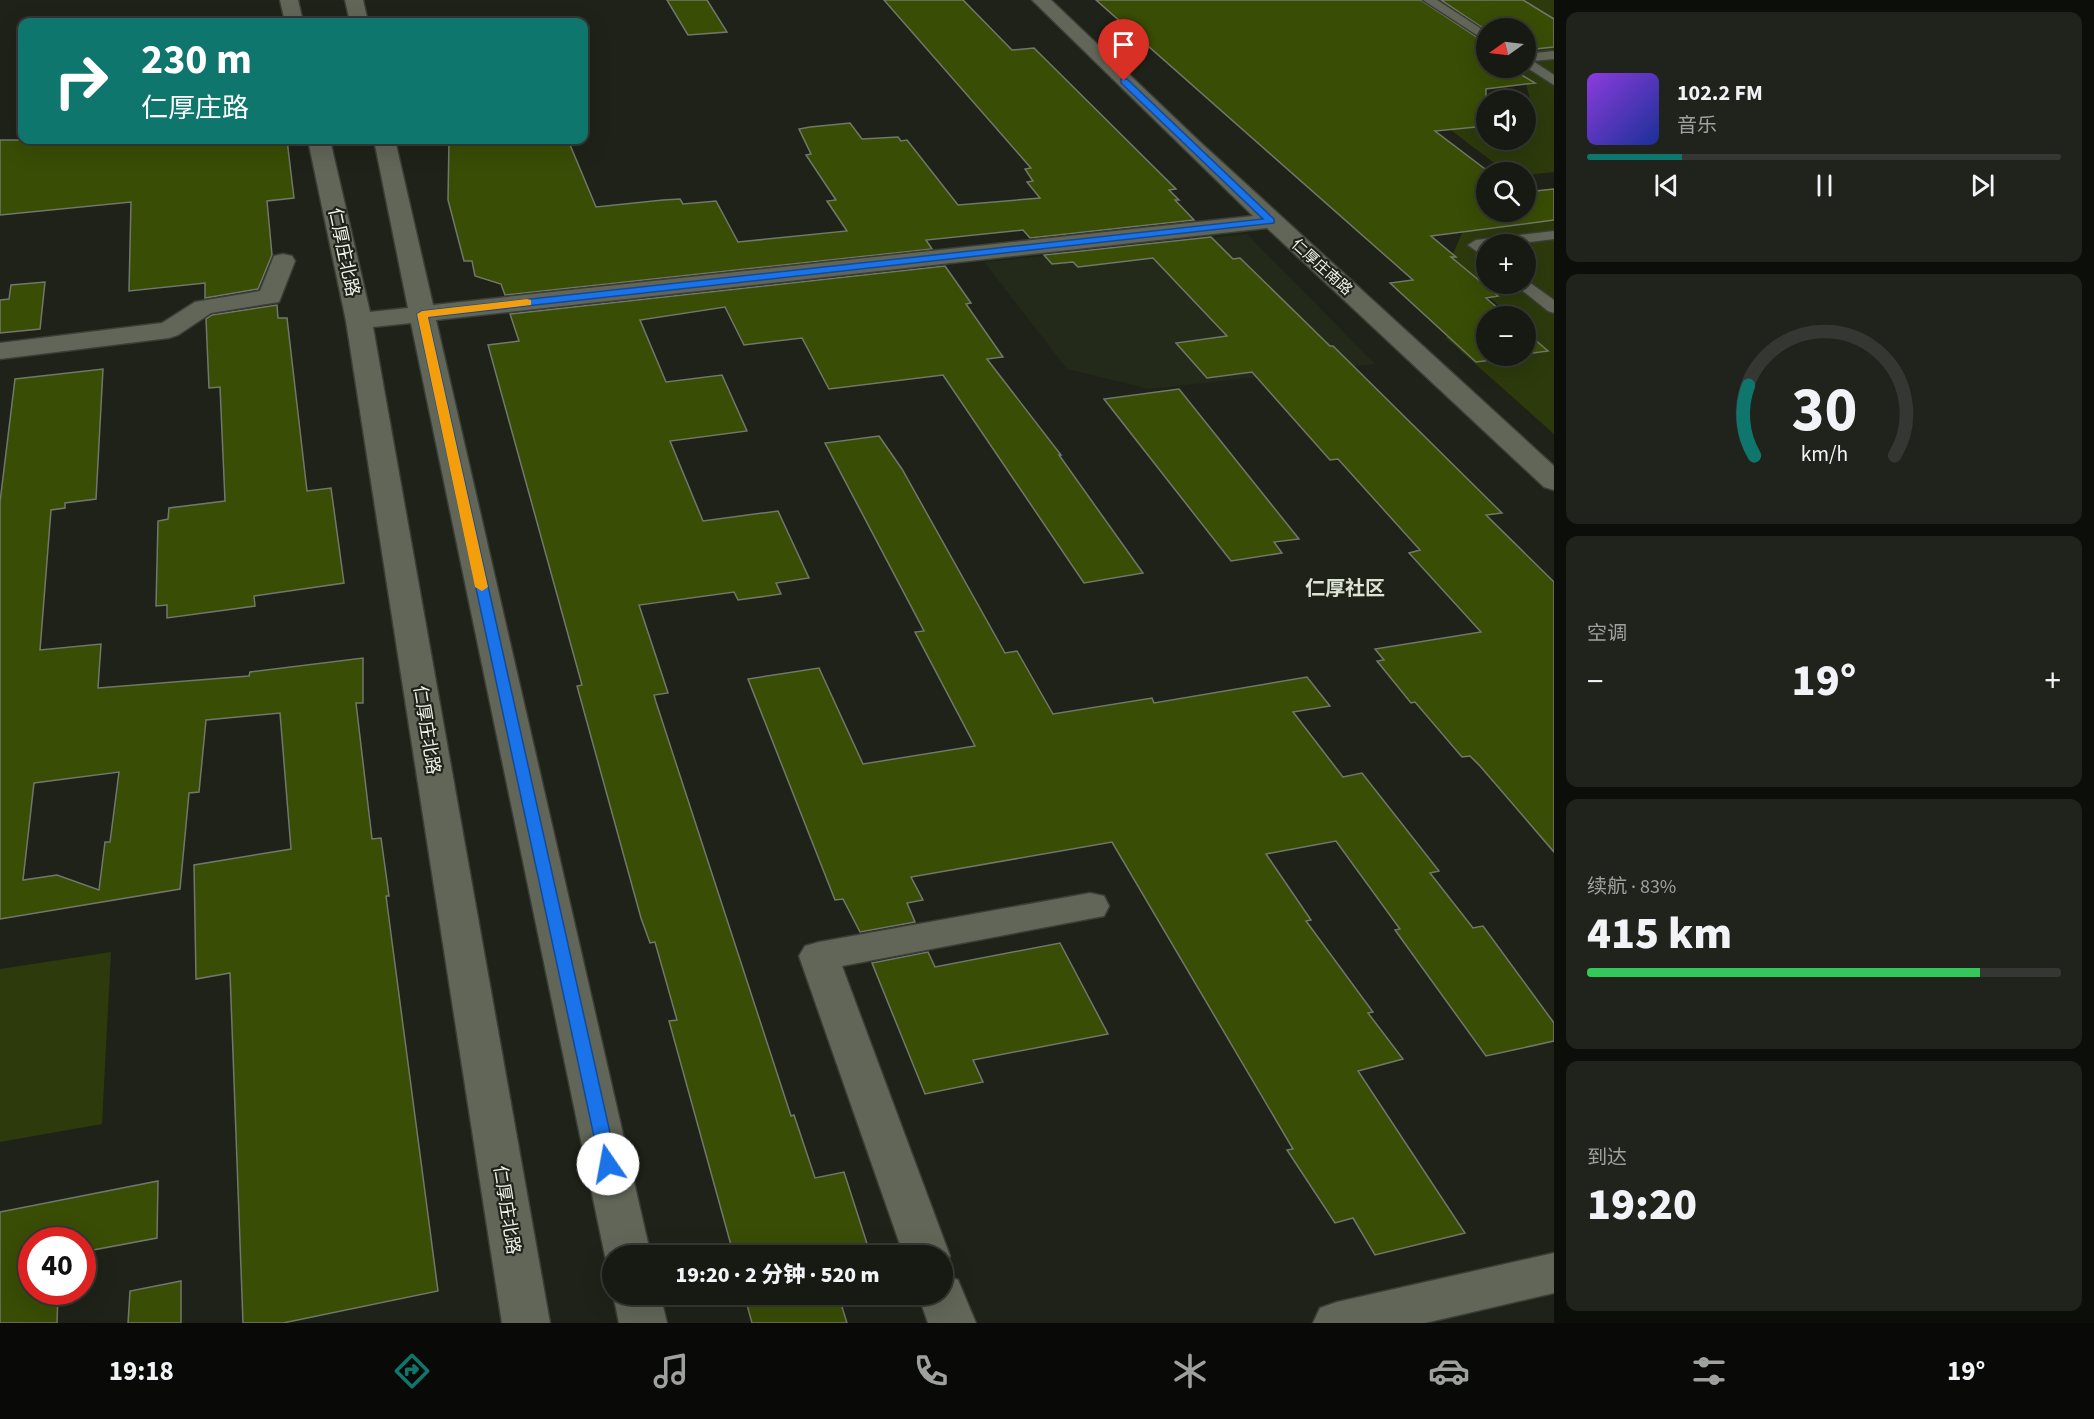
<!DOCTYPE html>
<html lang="zh">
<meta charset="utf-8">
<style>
:root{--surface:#161a12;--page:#1f231b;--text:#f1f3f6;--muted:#9ea19f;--line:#353832;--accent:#0f766e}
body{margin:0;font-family:"Source Sans 3","Noto Sans SC",sans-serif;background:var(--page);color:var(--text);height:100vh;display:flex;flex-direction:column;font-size:22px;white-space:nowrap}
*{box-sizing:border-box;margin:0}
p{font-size:20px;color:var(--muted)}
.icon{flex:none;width:33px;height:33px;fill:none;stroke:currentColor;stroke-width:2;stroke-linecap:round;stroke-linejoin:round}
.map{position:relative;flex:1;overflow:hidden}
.sheet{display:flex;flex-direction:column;gap:12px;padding:12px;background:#0c0e0a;width:540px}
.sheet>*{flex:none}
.guide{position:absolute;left:18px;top:18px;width:570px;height:126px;border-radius:12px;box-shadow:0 6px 24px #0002,0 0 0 2px var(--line);background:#0f766e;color:#fff;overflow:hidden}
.needle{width:39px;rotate:256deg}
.buttons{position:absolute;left:1476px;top:18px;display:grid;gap:12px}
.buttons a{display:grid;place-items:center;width:60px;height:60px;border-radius:50%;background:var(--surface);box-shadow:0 6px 24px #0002,0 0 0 2px var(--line);font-size:30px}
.speed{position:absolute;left:18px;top:1227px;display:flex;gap:12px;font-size:30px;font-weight:700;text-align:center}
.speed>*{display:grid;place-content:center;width:78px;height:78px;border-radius:50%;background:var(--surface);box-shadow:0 6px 24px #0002,0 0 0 2px var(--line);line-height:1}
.speed .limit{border:9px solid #d22;background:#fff;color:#111}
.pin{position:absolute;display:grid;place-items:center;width:51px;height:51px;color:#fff;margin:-62px -26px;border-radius:50% 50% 50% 0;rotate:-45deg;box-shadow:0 0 6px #0007}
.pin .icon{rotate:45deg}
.me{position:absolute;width:66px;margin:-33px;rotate:348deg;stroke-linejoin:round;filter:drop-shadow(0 0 4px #0008)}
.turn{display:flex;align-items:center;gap:21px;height:126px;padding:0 24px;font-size:27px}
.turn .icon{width:78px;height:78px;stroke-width:2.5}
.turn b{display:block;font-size:42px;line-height:51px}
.big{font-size:45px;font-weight:800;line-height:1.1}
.sheet .card{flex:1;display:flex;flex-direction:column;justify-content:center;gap:9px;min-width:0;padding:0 21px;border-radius:12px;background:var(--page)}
.sheet .dial{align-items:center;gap:0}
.dial svg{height:156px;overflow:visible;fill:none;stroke:var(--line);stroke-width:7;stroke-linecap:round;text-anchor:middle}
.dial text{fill:var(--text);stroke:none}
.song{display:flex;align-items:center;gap:18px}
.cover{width:72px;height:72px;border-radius:9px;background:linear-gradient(135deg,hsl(270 70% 55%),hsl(230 70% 35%))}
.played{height:6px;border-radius:3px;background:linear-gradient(90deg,var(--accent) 20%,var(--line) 20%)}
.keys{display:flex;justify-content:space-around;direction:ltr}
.heat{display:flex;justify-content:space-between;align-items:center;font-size:33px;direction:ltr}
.charge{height:9px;border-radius:4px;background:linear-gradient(90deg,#34c759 83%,var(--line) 0)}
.trip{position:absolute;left:602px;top:1245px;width:351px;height:60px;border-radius:30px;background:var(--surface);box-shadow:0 6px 24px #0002,0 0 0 2px var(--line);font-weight:800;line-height:60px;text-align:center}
.menu{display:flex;height:96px;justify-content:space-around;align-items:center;background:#090a07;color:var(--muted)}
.menu .icon{width:42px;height:42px}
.menu .on{color:var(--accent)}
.menu b{font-size:27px;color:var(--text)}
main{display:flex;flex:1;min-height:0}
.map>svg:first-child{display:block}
.built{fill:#232a19}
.green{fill:#2c3a0c;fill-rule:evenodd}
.building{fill:#394d05;stroke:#72776b;stroke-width:1.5;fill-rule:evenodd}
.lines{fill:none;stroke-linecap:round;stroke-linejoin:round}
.lane-casing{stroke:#3b3e37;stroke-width:3}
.street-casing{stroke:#3b3e37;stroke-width:3}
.secondary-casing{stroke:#3b3e37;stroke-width:3}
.lane{fill:#616659;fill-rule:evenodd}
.street{fill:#616659;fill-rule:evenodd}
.secondary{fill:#616659;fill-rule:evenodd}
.route{fill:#1a73e8;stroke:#114b97;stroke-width:1.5}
.slow{fill:#f59e0b}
.labels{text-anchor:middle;stroke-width:4.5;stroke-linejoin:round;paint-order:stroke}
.far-street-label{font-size:15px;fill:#eff2eb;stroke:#1e2218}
.street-label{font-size:18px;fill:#eff2eb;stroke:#1e2218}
.neighbourhood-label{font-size:20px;font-weight:bold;fill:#dce2d4;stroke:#1e2218}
</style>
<main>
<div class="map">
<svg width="1554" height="1323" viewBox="0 0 1554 1323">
<rect width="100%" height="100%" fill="#1e2218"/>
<path class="built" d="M1247,234L1375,364L1149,389L1067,369L984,262Z"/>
<path class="green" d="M1425,0H1554V172L1526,175V172H1506L1435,118L1486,110V140H1526V105L1531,104L1522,68H1526V28H1486V38Z
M1554,219V434L1445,337L1486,333V356H1526V316H1511L1449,263L1463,231ZM1486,244H1526V284H1486Z
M111,952L102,1124L0,1142V969Z"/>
<path class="building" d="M667,0H707L727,32L688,35Z
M884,0H963L1012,50L1034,48L1176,189L1169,190L1179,200H1175L1194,220L1030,238L1023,230L926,240L932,249L505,295L501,284L475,276L472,261H464L448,200L449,140H568L596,207L663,200L680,199L683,204L716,201L738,242L847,231L827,201L836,200L806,155L811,154L799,129L810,127L850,123L862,139L898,137L901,141L907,140L958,205L1040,198L1027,182L1033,181L1025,169L1031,168Z
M1096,0H1421L1486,43V68H1510L1535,83L1486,89V126L1435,131L1489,172H1486V212H1526V192L1554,189V220L1431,236L1456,257H1451L1498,296L1486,298L1507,316H1486V356L1517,357L1476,362L1390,283L1413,280Z
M1441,0H1523L1554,19V47L1526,50V28L1486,30Z
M0,140H287L294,198L267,201L272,255L258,289L205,298V283L129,291L131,202L0,215Z
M1211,237L1233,259L1240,258L1330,346H1333L1502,513L1486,515L1554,582V852L1480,766L1470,756L1462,757L1415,702L1411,703L1377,661L1384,660L1375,649L1481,632L1409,553L1420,550L1338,459L1330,460L1252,372L1207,378L1176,343L1227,336L1153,258L1078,267L1073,262L1052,264L1044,255Z
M945,266L971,303L966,304L1003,357L987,359L1061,455H1059L1143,573L1084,583L943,375L829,389L802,338L744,345L725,307L640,320L666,382L722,375L747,431L670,441L703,521L778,511L809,578L776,583L781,594L738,600L734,592L639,605L668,693L654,695L656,702L791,1116L794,1115L815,1178L844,1172L871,1256H734L669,1021L677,1020L655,942L650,943L641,918L577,686L582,685L488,345L519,341L510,314Z
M45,282L40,329L0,333V300L9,299L11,285Z
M277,305L278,318H287L307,491L331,488L344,583L254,596L255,606L167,618V605L156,606L158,521L168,519L169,508L225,501L220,387L209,388L206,319L212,315Z
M1526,332L1548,351L1526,354Z
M103,369L96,499L65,503V508L51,510L40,650L101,644L98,688L249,676L250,672L363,658V703H356L372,839L381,838L389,896H386L438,1291L283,1323H243L230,973L196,979L194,865L291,849L280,713L206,720L199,792L189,793L180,889L0,919V502L15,379ZM119,772L110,842H105L99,890L57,875L23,880L34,783Z
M1179,389L1299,539L1274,542L1282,553L1231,561L1104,399Z
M879,436L902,469L1005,653L1017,651L1053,714L1152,698L1154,703L1307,677L1330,706L1293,712L1343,777L1362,773L1439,871L1430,873L1473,928L1483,926L1554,1023V1041L1486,1056L1395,930L1400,929L1336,841L1266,854L1311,920L1306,921L1373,1012L1368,1013L1403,1059L1358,1071L1465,1233L1375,1255L1353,1218L1335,1223L1287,1150L1293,1149L1112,842L911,877L923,900L907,903L915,922L860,932L843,899L835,900L748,679L819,668L863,764L975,746L915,632L924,631L825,443Z
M1060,943L1108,1034L973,1060L983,1082L925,1094L872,963L928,952L935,967Z
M158,1181L157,1238L82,1252V1240H32V1292H58L57,1323H0V1212Z
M181,1281V1323H128L130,1291Z
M744,1294H838L847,1323H752Z"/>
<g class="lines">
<defs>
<path id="lane" d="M1423,0H1437L1486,32V41Z
M1554,51V59L1533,61L1554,75V85L1526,67V54Z
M1554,231V239L1515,244H1486V258L1468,245L1476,240Z
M1526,280L1554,300V313L1548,311L1518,287L1517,284H1526Z"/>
<path id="street" d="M283,254L292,256L295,261L279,302L211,313L178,335L169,338L0,359V343L162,323L195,302L260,291L274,256Z
M1090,893L1104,896L1109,906L1104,916L842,966L950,1256L942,1270V1256H904L799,956L805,946L819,942Z
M1554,1253V1293L1425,1323H1313L1320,1308L1337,1302Z
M942,1274L958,1280L976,1323H928L918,1294H942Z"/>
<path id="secondary" d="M280,0H298L303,22H285Z
M345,0H363L368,22H350Z
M1032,0H1051L1199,141L1554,466V490L1544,487L1267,228L436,320L651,1256H612V1270L605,1256L411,323L373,327L550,1323H502L346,321L308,140H330L370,312L408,308L374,140H395L433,305L1253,216Z
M613,1294H660L667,1323H619Z"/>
</defs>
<use href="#lane" class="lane-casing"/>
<use href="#street" class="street-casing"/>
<use href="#secondary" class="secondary-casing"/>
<use href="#lane" class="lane"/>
<use href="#street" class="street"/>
<use href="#secondary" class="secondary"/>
</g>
<path class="route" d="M1121,79H1127L1274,219V223L428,317L617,1164L614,1169L608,1171L601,1169L417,314L422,311L1263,219L1121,83Z"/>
<path class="slow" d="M527,299L531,300V305L428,317L488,587L482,591L475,587L417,314L422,311Z"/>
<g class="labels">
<g class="far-street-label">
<text transform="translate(1322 267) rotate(42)" y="5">仁厚庄南路</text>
</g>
<g class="street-label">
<text transform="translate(344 252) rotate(78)" y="6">仁厚庄北路</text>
<text transform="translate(427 730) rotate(81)" y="6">仁厚庄北路</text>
<text transform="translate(507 1210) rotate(81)" y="6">仁厚庄北路</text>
</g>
<g class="neighbourhood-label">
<text x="1345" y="595">仁厚社区</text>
</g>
</g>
</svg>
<div class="buttons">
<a><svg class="needle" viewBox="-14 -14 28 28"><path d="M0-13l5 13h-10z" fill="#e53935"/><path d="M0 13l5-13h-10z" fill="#9ea19f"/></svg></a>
<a><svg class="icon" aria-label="sound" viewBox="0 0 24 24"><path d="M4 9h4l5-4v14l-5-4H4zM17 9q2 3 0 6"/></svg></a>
<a><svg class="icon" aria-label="search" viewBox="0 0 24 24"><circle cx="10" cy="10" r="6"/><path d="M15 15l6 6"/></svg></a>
<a>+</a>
<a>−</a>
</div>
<div class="speed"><div class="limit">40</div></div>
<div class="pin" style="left:1124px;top:81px;background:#d93025"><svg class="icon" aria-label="arrive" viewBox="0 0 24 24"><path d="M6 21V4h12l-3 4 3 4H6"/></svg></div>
<svg class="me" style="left:608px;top:1164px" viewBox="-20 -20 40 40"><circle r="19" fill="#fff"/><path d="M0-13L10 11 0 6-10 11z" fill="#1a73e8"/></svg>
<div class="trip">19:20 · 2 分钟 · 520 m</div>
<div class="guide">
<div class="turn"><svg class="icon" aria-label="right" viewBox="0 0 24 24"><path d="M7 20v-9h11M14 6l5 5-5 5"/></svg><div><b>230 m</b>仁厚庄路</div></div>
</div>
</div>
<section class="sheet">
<div class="card">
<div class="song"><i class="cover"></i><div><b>102.2 FM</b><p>音乐</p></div></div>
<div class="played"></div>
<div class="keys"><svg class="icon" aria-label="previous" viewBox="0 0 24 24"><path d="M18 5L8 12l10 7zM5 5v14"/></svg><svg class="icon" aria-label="pause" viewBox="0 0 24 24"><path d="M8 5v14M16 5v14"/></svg><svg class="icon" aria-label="next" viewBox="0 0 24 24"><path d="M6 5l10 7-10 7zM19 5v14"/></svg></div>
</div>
<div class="card dial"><svg viewBox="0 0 100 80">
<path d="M14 69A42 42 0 1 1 86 69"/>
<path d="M14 69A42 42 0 0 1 11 33" stroke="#0f766e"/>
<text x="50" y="56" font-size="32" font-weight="700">30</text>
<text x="50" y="72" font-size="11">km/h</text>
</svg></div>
<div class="card"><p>空调</p>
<div class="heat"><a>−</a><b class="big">19°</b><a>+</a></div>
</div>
<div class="card"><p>续航 · 83%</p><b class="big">415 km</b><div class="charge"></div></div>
<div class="card"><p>到达</p><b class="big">19:20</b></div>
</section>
</main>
<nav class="menu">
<b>19:18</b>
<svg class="icon on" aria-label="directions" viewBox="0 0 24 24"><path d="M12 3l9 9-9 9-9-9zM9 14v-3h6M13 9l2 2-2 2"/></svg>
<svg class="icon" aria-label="music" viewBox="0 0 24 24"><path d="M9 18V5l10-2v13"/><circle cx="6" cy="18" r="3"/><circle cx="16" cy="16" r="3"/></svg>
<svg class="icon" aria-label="phone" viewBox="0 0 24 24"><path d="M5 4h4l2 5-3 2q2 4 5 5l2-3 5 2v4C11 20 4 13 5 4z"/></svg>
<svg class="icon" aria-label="climate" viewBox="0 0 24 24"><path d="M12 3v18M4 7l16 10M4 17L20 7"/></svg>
<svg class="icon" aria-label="car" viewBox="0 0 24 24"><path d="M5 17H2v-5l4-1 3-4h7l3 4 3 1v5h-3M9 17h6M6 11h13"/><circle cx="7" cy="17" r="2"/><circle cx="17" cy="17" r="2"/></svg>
<svg class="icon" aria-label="filters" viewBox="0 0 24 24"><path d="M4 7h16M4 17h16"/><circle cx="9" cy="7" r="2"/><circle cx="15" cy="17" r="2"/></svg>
<b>19°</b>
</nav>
